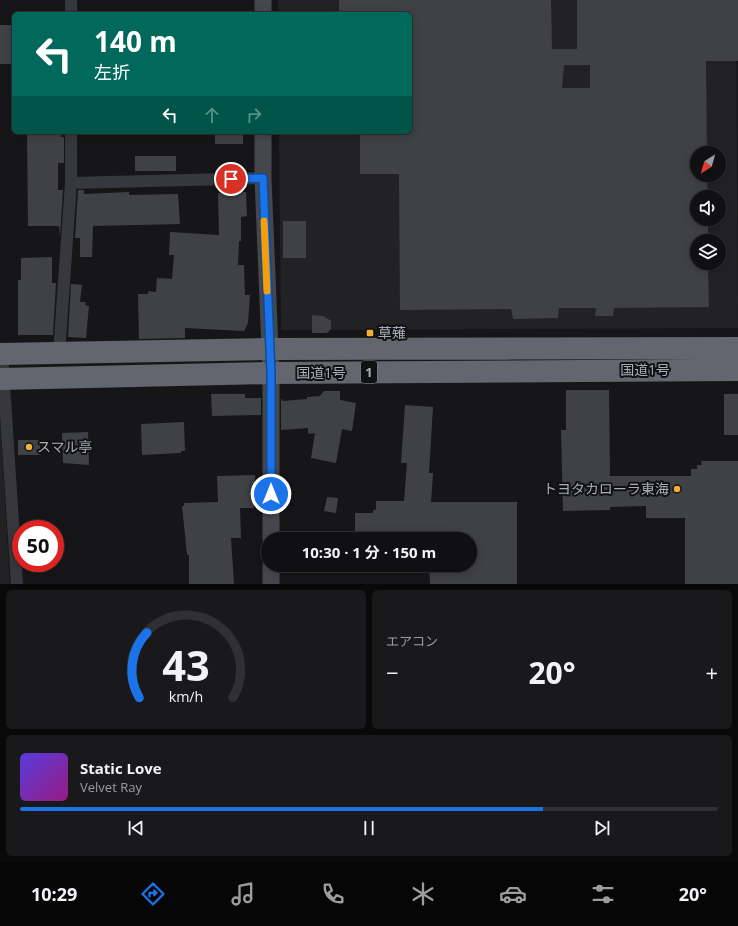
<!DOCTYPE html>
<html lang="ja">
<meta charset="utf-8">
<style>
:root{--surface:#101012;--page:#19191b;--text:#f1f3f6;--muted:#9c9d9f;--line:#303032;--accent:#1a73e8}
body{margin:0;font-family:"Open Sans","Noto Sans JP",sans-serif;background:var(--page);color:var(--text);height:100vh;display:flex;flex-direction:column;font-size:15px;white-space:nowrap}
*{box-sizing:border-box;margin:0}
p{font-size:13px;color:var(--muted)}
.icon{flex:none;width:22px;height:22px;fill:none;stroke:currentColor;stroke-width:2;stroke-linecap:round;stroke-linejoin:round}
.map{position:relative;height:584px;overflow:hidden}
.side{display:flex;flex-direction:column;gap:6px;padding:6px;background:#09090a;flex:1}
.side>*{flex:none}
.top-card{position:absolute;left:12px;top:12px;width:400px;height:122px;border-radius:6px;box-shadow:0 2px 10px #0003,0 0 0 1px var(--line);background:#00695c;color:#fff;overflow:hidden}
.needle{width:26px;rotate:217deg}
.controls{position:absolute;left:690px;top:146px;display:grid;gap:8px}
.controls a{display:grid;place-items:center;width:36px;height:36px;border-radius:50%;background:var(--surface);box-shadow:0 2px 10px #0003,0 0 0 1px var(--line);font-size:20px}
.speed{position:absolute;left:12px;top:520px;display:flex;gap:8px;font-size:20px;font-weight:700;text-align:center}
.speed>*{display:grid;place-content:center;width:52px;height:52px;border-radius:50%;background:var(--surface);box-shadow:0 2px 10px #0003,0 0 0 1px var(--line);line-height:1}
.speed .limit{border:6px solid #d22;background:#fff;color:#111}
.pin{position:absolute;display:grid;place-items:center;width:34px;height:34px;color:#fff;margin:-17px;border:2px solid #fff;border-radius:50%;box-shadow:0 1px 4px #0007}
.me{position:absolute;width:44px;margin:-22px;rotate:0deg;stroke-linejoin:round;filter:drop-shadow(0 0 3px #0008)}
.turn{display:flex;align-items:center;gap:14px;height:84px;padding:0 16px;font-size:18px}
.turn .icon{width:52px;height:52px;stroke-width:2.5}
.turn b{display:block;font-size:28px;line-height:34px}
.lanes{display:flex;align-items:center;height:38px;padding:0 16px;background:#0003;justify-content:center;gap:20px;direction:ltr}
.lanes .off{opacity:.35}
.big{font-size:30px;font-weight:700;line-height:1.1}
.side .widget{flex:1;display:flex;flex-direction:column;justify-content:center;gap:6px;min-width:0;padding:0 14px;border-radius:6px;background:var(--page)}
.side .dial{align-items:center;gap:0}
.dial svg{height:104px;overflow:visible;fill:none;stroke:var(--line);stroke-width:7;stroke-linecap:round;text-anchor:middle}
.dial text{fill:var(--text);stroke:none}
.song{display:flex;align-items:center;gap:12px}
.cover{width:48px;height:48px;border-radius:6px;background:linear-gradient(135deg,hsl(250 70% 55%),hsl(310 70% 35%))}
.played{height:4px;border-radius:2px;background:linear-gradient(90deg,var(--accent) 75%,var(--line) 75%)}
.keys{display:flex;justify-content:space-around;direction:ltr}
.heat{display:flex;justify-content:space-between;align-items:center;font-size:22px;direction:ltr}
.side .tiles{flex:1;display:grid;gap:6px;grid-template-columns:1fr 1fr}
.widget:last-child{grid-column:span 2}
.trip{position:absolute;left:261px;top:532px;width:216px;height:40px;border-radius:20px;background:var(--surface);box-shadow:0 2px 10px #0003,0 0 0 1px var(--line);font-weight:700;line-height:40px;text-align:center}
.tab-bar{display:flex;height:64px;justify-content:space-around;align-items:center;background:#060607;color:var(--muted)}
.tab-bar .icon{width:28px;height:28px}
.tab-bar .active{color:var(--accent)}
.tab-bar b{font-size:18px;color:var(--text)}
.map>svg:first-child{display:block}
.built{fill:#222225;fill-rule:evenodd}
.building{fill:#404145;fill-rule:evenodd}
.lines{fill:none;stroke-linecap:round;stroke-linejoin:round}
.street{stroke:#37383d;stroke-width:12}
.secondary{stroke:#45474d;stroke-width:17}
.highway{stroke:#63666e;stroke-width:22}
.route-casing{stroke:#114b97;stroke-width:10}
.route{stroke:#1a73e8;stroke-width:7}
.slow{stroke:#f59e0b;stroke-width:7}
.poi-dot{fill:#f2b134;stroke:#111113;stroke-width:1.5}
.labels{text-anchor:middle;stroke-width:4;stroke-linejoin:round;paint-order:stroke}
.shield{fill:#111113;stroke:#7b7e86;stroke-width:1}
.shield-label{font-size:13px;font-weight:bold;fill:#a8adb8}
.poi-label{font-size:14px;fill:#a8adb8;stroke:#111113;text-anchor:start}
.street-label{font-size:14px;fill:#a8adb8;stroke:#111113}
</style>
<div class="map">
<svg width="738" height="584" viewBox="0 0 738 584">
<rect width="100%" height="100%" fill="#161618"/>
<path class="built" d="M278,0H736L738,328L281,330L279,132H410V14H278ZM697,153H719V175H697ZM697,197H719V219H697ZM697,241H719V263H697Z
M0,421L10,584H0Z"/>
<path class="building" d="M339,0H551L552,49H577V0H738V61H706L707,153H697V175H707L708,197H697V219H708V241H697V263H708L709,307L614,308L613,316H595L596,308H559L558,318L513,319L511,309L400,310L399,174H360V132H410V14H339ZM564,65H590V88H562Z
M0,25H14V64H0Z
M27,132H61V137H64V163H58V190H63L60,237L59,226H28Z
M215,132H243V144H215Z
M135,156H176V171H135Z
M78,190H84V194L129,192V195L178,194L180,224L93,226L92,257H80V238H75Z
M246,192L247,216L241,217V241H239L238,265H244L245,295H250L248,323L244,331L185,328V338L139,339L138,294H148V291L156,292L157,278L172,279L174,255H169L170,232L219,235L218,193Z
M283,221H306V258H283Z
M52,257V283H56L53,335H18V280H21V258Z
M71,284L82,285L80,302H86L85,305L89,306L86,338L68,337Z
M312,315L324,316L331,321V329L327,333H312Z
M566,390H609L610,476H691V469H697V465H702L701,461H738V584H685V518H646V506L610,507V510L563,511L561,430H566Z
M324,391H340V400L356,403L352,431L342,429L336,463L311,458L315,433L308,434V428L281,430V398L283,401L307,399V397L320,396Z
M211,394H245V398H261V415L212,416Z
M724,394H738V435H724Z
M405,405L433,407L429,473H433L431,502H517V584H430L429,565H470V539H355V513H373V510H376V501H404L407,463H401Z
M184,422L185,451H181V453L142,455L141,424Z
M88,432L89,465L63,463L62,433Z
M18,440H40V455H18Z
M255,475V488H253L254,508H240L241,538H231L234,584H189V555H187L182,506H184V503L218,502L217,476Z
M327,497L338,498L336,513L324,511Z"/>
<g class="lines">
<path class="street" d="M71,0V14
M71,183L263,178
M59,353L71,183V132
M2,354L17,584"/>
<path class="secondary" d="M263,14V0
M263,132V178L271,373V539
M271,565V584"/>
<path class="highway" d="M0,354L269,349L738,348
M0,379L271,373L738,370"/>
</g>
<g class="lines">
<defs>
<path id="route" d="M231,179L263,178L271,373V494"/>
</defs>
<use href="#route" class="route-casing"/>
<use href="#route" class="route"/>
<path class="slow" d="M264,221L267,291"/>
</g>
<g class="poi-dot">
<rect x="366" y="329" width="8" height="8" rx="2"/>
<circle cx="29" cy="447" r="4"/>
<circle cx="677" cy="489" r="4"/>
</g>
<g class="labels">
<rect class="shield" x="361" y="361" width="16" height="22" rx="3"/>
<g class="shield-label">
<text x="369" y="377">1</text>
</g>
<g class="poi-label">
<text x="378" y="338">草薙</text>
<text x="37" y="452">スマル亭</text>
<text x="669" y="494" text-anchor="end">トヨタカローラ東海</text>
</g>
<g class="street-label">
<text x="645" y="375">国道1号</text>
<text x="321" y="378">国道1号</text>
</g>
</g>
</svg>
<div class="controls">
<a><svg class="needle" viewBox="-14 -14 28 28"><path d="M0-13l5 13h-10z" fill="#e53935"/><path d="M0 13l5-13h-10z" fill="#9c9d9f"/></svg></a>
<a><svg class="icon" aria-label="sound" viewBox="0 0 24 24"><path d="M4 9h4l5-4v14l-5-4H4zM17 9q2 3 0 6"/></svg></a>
<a><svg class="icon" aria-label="layers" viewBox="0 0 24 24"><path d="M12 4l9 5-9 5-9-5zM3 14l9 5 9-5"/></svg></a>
</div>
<div class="speed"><div class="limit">50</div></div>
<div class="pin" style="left:231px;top:179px;background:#d93025"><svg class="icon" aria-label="arrive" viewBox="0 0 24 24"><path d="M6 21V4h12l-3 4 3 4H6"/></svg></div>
<svg class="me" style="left:271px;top:494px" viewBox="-20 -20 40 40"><circle r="17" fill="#1a73e8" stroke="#fff" stroke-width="3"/><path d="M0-11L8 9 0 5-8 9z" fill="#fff"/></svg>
<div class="trip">10:30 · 1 分 · 150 m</div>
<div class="top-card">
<div class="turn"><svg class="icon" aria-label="left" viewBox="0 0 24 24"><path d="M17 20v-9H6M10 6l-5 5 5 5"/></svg><div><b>140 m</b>左折</div></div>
<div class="lanes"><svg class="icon" aria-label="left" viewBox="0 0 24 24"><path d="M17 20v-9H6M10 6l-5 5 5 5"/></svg><svg class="icon off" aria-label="ahead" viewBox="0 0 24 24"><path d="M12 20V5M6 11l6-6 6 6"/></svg><svg class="icon off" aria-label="right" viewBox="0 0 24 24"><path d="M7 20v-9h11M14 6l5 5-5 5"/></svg></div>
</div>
</div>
<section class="side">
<div class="tiles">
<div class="widget dial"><svg viewBox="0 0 100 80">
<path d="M14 69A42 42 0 1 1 86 69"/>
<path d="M14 69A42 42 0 0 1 20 19" stroke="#1a73e8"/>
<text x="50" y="56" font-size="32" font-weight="700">43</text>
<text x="50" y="72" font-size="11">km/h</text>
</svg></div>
<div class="widget"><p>エアコン</p>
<div class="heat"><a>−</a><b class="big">20°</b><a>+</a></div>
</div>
<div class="widget">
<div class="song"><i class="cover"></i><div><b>Static Love</b><p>Velvet Ray</p></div></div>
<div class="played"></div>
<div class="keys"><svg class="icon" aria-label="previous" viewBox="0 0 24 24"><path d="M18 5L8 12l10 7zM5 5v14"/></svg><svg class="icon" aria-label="pause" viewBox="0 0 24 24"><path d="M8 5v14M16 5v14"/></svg><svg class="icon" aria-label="next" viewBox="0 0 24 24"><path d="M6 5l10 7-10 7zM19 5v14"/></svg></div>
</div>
</div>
</section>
<nav class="tab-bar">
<b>10:29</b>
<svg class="icon active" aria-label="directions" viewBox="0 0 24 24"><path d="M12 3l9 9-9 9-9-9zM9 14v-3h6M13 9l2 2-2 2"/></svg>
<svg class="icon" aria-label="music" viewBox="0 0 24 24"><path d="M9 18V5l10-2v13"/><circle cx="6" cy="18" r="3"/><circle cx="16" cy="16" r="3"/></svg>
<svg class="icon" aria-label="phone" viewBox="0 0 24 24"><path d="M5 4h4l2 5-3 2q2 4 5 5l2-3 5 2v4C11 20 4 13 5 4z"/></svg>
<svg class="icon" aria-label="climate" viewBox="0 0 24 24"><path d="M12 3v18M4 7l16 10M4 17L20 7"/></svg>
<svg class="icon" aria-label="car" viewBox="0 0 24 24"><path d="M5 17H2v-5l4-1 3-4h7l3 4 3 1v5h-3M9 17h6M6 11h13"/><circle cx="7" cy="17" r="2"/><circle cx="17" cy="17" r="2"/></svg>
<svg class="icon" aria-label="filters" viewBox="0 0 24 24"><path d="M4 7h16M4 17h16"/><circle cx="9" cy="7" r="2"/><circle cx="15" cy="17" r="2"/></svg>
<b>20°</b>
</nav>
